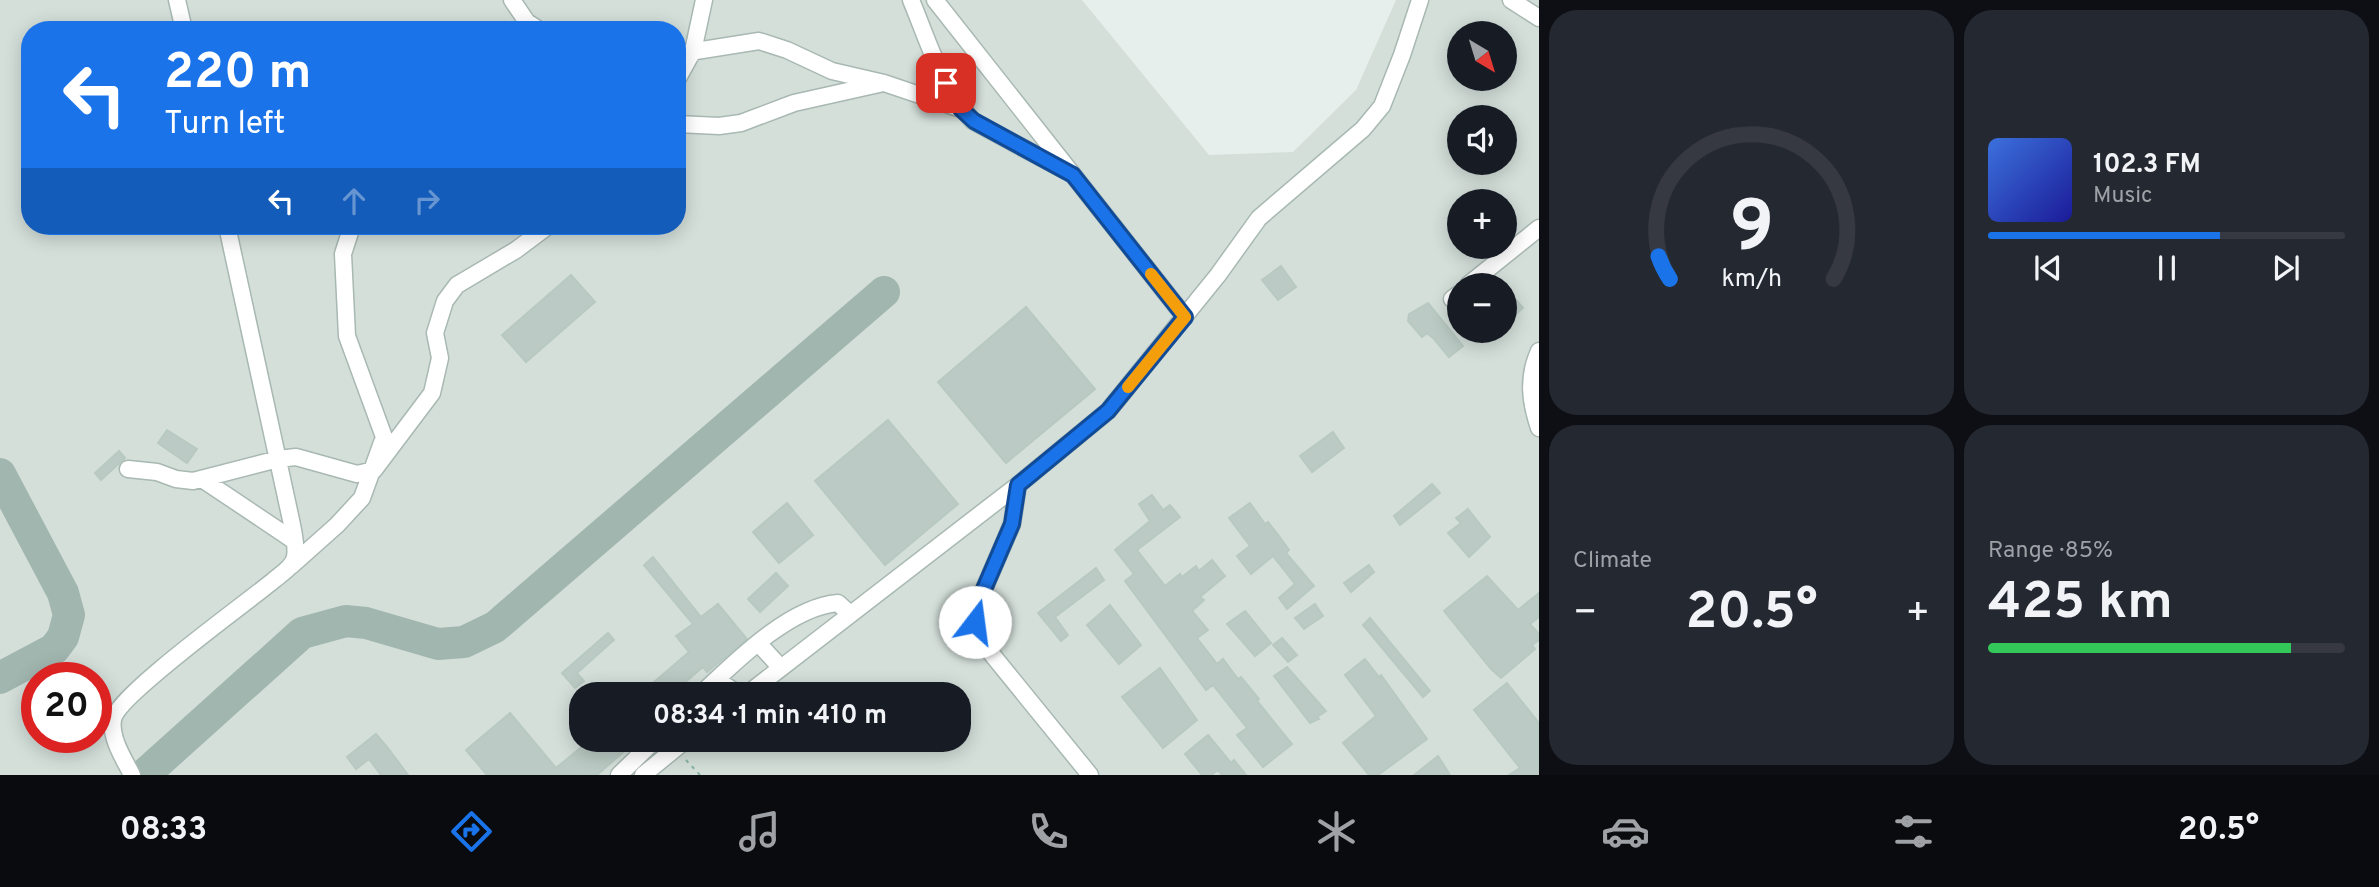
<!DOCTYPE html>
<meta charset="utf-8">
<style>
:root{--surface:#171b24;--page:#242831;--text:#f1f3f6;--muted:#9ea1a6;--line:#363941;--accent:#1a73e8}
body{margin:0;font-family:Overpass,sans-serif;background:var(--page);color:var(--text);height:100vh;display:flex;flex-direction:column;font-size:26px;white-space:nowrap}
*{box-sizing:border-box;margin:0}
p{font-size:23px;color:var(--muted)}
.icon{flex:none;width:38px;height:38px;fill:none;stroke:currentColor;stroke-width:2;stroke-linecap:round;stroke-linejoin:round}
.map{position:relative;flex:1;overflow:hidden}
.side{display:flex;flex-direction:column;gap:10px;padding:10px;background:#0d0f14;width:840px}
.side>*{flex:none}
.hud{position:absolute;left:21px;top:21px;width:665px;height:214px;border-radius:28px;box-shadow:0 4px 18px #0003;background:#1a73e8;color:#fff;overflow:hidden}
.needle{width:46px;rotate:142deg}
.tools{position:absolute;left:1447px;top:21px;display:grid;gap:14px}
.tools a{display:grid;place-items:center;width:70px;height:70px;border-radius:50%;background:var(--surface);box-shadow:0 4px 18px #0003;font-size:35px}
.speed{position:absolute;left:21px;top:662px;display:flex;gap:14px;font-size:35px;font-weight:700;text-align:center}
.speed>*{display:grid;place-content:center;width:91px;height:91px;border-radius:50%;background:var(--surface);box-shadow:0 4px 18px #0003;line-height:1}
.speed .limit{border:10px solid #d22;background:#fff;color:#111}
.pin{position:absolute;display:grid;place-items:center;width:60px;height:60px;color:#fff;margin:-30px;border-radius:14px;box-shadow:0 4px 10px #0006}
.me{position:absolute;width:77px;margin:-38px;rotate:15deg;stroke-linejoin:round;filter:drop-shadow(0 0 5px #0008)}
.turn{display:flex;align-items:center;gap:24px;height:147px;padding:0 28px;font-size:32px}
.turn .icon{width:91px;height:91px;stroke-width:2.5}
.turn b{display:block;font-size:49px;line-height:60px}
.lanes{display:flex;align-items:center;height:66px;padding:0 28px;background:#0003;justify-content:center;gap:35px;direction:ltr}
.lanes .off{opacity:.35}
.big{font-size:52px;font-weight:700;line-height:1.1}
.side .widget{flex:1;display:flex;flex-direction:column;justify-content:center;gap:10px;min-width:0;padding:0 24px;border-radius:28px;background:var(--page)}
.side .dial{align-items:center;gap:0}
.dial svg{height:182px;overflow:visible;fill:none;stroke:var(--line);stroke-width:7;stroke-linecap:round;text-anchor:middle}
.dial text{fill:var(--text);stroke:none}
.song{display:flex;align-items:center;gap:21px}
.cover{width:84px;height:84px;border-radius:10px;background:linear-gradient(135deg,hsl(220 70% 55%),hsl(240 70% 35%))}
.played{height:7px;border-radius:4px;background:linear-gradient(90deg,var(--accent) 65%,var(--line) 65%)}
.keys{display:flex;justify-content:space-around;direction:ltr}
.heat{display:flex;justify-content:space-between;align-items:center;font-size:38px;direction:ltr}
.charge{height:10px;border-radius:5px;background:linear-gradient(90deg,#34c759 85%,var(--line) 0)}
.side .tiles{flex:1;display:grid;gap:10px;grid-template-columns:repeat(2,1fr)}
.trip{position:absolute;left:569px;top:682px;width:402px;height:70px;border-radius:28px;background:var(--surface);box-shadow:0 4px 18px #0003;font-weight:700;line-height:70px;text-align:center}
.menu{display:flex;height:112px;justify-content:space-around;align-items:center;background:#090b0e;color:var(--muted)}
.menu .icon{width:49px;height:49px}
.menu .active{color:var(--accent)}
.menu b{font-size:32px;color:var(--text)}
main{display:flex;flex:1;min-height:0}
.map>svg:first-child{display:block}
.built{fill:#d4dfda;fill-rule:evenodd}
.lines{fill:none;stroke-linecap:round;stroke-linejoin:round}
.taxiway{stroke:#a2b6b0;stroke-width:32}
.building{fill:#bbcac4;stroke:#b8c9c2;stroke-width:2}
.minor-casing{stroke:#a8b8b2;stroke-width:19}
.path{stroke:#86b3a5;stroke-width:2;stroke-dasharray:3.5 5;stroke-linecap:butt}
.minor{stroke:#fff;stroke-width:16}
.route-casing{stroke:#114b97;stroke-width:18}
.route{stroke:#1a73e8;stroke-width:12}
.slow{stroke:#f59e0b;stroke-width:12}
</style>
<main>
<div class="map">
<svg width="1539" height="775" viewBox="0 0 1539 775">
<rect width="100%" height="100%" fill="#e6efeb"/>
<path class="built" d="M0,0H1082L1209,155L1293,152L1356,90L1396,0H1539V775H0ZM30,30H677V226H30ZM1460,33H1505V79H1460ZM1460,117H1505V163H1460ZM1460,201H1505V247H1460ZM1460,285H1505V331H1460ZM37,677H96V737H37ZM581,695H959V740H581Z"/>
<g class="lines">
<path class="taxiway" d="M0,474L63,593L69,615L63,637L54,649L0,678
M144,775L302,633L346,621L366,623L438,644L464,642L495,627L884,292"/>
</g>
<path class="building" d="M1281,266L1296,287L1278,300L1262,280Z
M571,275L595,302L526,362L502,335Z
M1505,287L1523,308L1510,319L1505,313Z
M1428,303L1463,346L1449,357L1434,339L1427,333L1422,337L1408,321L1409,314Z
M1026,307L1095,389L1006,463L938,382Z
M888,420L958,504L885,565L815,481Z
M167,430L197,449L187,463L158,443Z
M1333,432L1344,448L1312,472L1300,456Z
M119,451L125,458L101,480L95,473Z
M1432,484L1440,493L1400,525L1394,516Z
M1152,495L1163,510L1170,505L1180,517L1137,550L1165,586L1180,574L1182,577L1196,566L1199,571L1212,560L1225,576L1200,597L1204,600L1192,611L1208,630L1197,638L1217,664L1223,659L1238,679L1241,677L1259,699L1257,701L1292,744L1263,767L1237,735L1247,728L1213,685L1206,690L1125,581L1134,574L1115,550L1150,521L1139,504Z
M787,503L813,535L779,563L753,532Z
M1250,503L1265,524L1268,522L1279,536L1289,550L1286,553L1314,586L1287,609L1279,598L1295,584L1273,556L1251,574L1237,556L1250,546L1229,518Z
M1468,509L1490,537L1469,557L1448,533L1461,523L1456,518Z
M653,557L701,617L718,604L747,639L707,672L703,667L670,695H639L689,652L676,636L693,624L644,565Z
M1369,565L1374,572L1351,592L1344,583Z
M1096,568L1104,580L1055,617L1068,635L1061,641L1038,613Z
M776,573L788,586L760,612L748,599Z
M1487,576L1518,610L1539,593V617L1530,624L1539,634V640L1532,645L1535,649L1501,678L1491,669L1444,611Z
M1315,604L1323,616L1304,629L1295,618Z
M1110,605L1141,645L1119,664L1087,625Z
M1245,611L1271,643L1255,656L1227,624Z
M1370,618L1430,691L1423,697L1363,625Z
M608,633L614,640L577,673L584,681L575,688L562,673Z
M1282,638L1297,655L1288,662L1273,645Z
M1365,659L1379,677L1381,675L1427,739L1378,775H1369L1343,743L1376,716L1345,675Z
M1287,667L1326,711L1317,717L1319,719L1310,723L1274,676Z
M1160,668L1197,720L1163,748L1122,697Z
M1507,683L1539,723V775H1509L1520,768L1474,710Z
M510,713L556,768L590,740H637L597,775H487L466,750Z
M376,734L388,748L408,775H381L369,759L356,769L347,757Z
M1208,735L1231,763L1234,760L1246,775H1222L1218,770L1211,775H1202L1185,754Z
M1438,756L1450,775H1414Z"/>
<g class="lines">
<defs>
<path id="minor" d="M177,0L184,30
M512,0L527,22L539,30
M911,0C928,41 942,89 973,121L1066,171
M935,0L1185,317
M1511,0L1539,18
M677,54L759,41L787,50L832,71L884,83L961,109
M677,80L693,51L704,0
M677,124L719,126L741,123L794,103L879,84
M1468,285L1539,228
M1452,299L1460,293
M1539,351C1527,378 1530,401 1539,428
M128,469L157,472L176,479L193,481L278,459L296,457L357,474L374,470L432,393L440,358L435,333L445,301L457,285L516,250L548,226
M202,479L293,540
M1018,485L1012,524L975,610L977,636L1090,775
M291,566L337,525L362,498L384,437L347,336L343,254L352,226
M759,644L781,668
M717,680L740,695
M700,695C735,662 789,607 838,603L850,614
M746,695L1018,485L1108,411L1218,275L1259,218L1363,129L1382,106L1402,55L1420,0
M132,775C124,759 110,738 113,720C116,696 248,602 274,580C281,574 293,567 295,557C297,546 293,530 291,520L227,226
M619,775L655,740
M643,775L686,740"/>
</defs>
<use href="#minor" class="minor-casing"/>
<path class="path" d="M686,760L700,775"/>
<use href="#minor" class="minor"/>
</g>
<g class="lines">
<defs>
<path id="route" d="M946,83L961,109L974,121L1073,175L1185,317L1108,411L1018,485L1012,524L975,610V622"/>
</defs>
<use href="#route" class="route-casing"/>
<use href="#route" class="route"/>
<path class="slow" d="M1128,387L1185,317L1151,274"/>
</g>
</svg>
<div class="tools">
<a><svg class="needle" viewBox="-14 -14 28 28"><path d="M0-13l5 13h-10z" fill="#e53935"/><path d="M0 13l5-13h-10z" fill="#9ea1a6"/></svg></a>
<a><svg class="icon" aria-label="sound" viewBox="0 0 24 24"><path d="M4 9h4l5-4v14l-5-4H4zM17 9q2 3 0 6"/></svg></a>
<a>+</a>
<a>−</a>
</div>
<div class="speed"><div class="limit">20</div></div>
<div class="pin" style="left:946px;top:83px;background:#d93025"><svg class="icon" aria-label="arrive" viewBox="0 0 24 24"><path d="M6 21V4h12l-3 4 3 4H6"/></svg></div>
<svg class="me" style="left:975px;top:622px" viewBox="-20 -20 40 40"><circle r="19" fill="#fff"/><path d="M0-13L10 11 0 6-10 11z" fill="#1a73e8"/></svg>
<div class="trip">08:34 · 1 min · 410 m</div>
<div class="hud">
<div class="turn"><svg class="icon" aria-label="left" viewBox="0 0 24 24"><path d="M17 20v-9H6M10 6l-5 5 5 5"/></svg><div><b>220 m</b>Turn left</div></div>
<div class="lanes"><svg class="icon" aria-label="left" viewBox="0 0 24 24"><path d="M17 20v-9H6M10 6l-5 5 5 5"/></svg><svg class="icon off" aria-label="ahead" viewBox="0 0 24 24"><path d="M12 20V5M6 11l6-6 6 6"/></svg><svg class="icon off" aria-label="right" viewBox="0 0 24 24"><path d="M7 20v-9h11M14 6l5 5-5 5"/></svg></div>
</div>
</div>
<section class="side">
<div class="tiles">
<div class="widget dial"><svg viewBox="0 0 100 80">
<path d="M14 69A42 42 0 1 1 86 69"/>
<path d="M14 69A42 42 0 0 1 9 59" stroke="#1a73e8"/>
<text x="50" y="56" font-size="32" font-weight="700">9</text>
<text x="50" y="72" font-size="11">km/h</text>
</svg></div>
<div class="widget">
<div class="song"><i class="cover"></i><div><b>102.3 FM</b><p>Music</p></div></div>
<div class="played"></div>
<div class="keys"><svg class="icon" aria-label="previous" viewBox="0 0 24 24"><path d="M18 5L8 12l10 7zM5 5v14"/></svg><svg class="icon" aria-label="pause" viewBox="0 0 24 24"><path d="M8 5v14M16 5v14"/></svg><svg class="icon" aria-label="next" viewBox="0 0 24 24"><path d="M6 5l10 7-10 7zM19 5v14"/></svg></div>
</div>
<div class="widget"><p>Climate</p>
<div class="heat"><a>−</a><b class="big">20.5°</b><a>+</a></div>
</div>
<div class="widget"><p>Range · 85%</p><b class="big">425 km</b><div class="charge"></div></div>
</div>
</section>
</main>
<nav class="menu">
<b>08:33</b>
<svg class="icon active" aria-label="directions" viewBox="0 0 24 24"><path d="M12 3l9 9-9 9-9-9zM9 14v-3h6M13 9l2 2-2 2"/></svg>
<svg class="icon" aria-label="music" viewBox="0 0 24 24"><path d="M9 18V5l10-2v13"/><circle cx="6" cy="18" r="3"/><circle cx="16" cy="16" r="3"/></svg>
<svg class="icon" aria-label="phone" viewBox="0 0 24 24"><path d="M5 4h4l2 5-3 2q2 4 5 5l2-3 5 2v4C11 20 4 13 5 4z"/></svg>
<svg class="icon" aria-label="climate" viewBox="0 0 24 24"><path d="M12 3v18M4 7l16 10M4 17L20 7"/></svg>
<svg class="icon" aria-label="car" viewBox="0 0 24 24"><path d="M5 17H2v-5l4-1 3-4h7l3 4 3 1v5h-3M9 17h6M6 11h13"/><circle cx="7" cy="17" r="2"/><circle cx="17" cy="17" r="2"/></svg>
<svg class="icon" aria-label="filters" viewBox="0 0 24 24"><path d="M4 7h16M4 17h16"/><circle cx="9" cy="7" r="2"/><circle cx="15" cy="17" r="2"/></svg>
<b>20.5°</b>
</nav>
